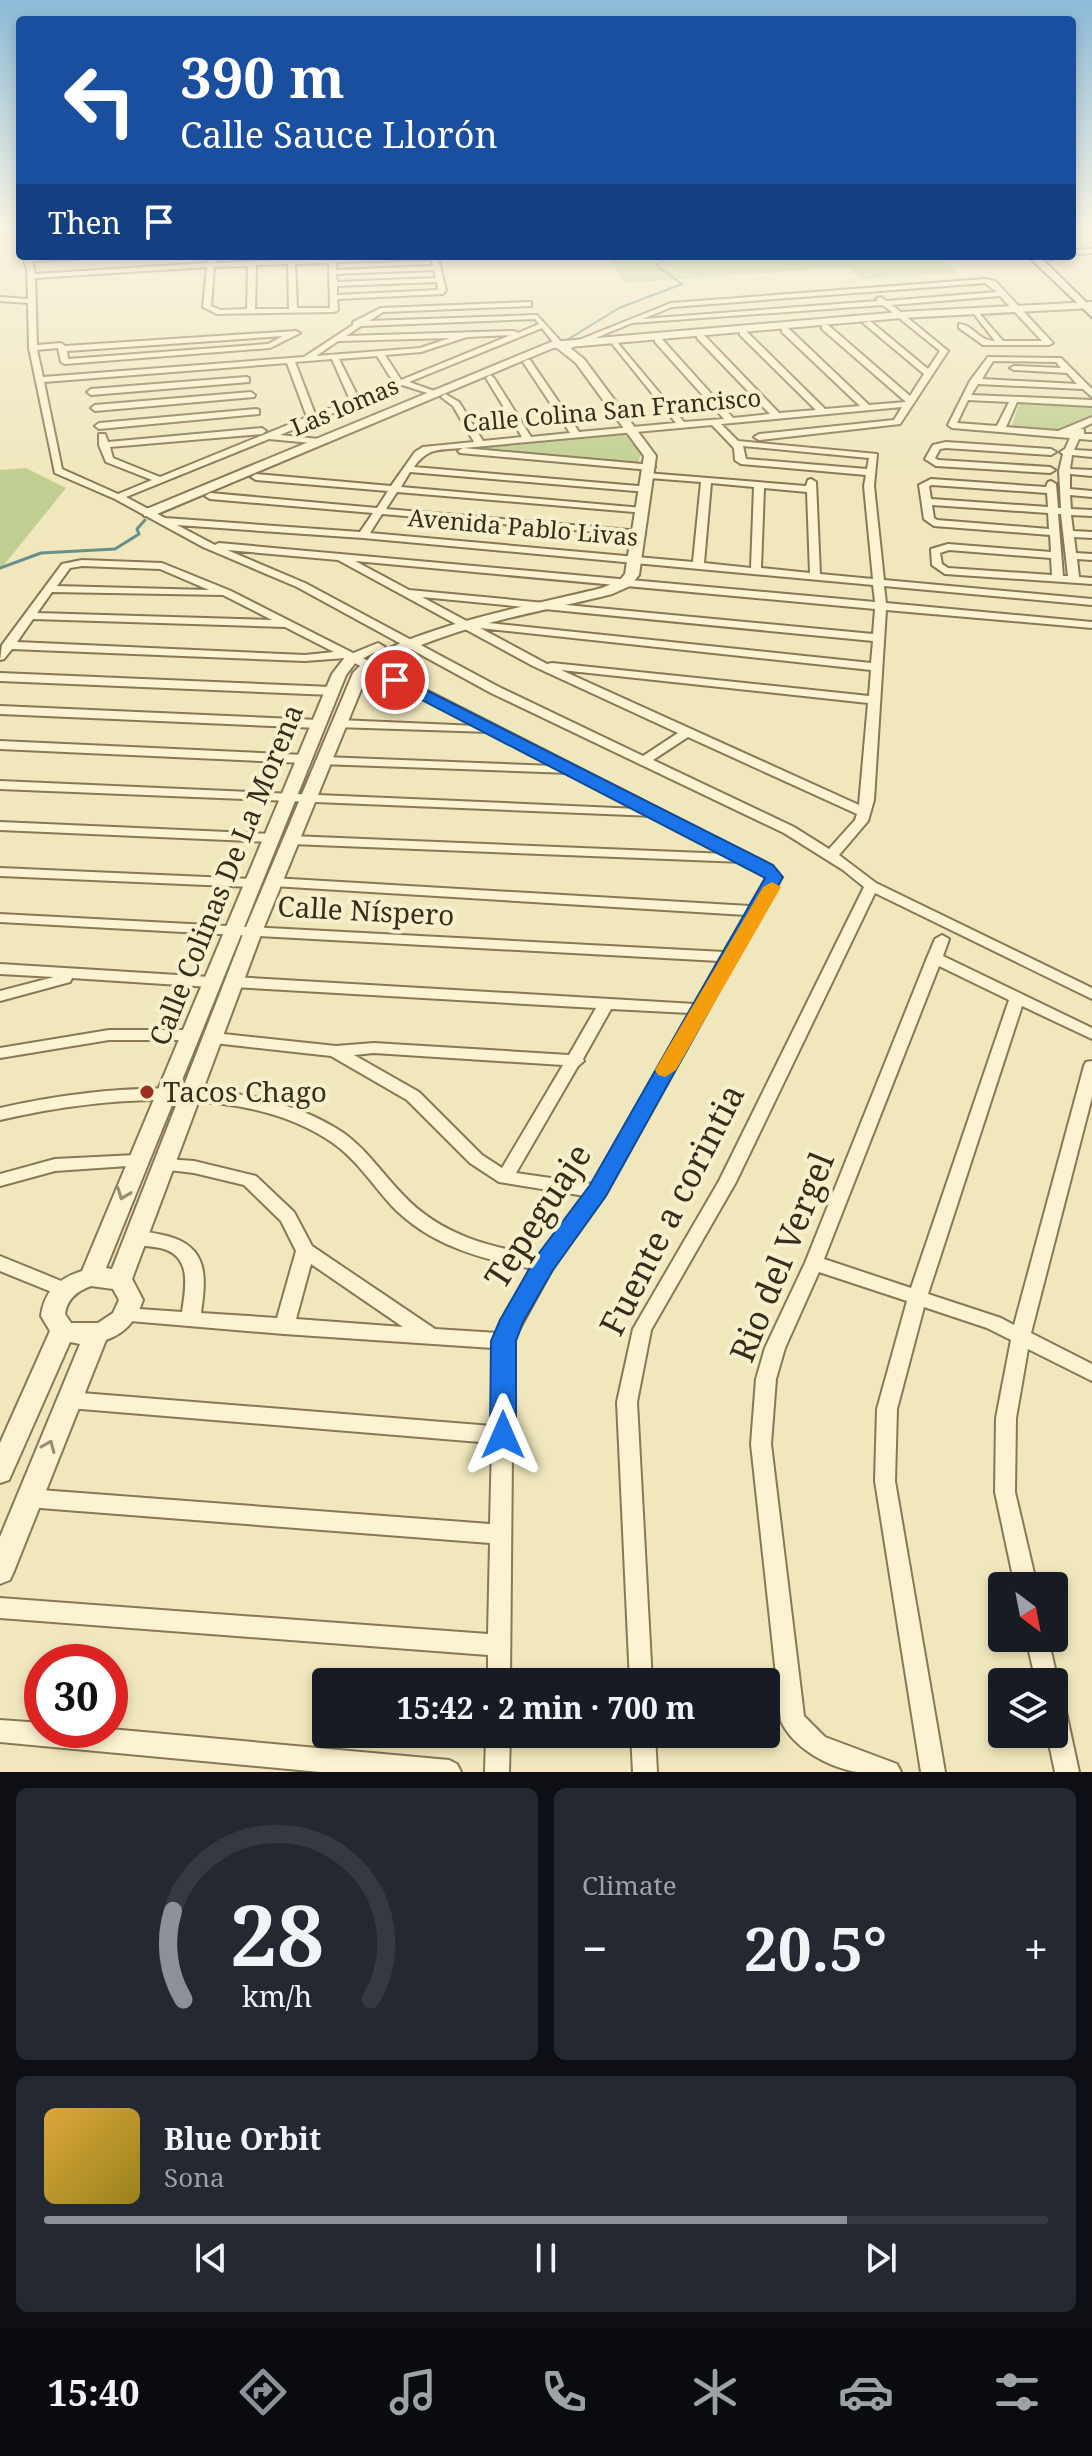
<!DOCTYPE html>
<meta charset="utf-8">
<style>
:root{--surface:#171b24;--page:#242831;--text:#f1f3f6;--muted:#9ea1a6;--line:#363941;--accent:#8c9099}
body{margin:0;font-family:"Noto Serif",serif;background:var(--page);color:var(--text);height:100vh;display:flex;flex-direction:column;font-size:30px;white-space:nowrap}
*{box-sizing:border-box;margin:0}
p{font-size:26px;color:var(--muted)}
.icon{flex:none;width:44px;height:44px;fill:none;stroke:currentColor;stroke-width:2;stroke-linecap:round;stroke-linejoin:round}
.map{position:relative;height:1772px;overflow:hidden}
.sheet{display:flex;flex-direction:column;gap:16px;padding:16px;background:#0d0f14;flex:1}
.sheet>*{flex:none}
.hud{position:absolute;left:16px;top:16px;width:1060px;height:244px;border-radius:8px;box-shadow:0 4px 12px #0003;background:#1a4fa0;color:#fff;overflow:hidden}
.needle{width:52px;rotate:148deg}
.fabs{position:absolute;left:988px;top:1572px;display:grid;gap:16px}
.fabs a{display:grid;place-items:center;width:80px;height:80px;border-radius:8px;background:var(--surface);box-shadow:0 4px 12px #0003;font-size:40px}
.speed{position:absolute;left:24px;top:1644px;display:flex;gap:16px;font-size:40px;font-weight:700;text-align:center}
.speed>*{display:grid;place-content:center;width:104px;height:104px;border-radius:50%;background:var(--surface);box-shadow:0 4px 12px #0003;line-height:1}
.speed .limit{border:12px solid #d22;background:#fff;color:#111}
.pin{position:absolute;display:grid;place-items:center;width:68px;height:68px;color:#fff;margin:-34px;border:4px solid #fff;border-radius:50%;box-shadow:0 2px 8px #0007}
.me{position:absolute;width:88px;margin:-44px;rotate:0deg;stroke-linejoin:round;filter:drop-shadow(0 0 6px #0008)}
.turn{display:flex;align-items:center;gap:28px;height:168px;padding:0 32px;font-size:36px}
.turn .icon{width:104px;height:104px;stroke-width:2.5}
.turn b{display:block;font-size:56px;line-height:68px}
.then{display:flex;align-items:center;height:76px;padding:0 32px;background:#0003;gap:16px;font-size:30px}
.big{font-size:60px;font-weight:700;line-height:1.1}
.sheet .card{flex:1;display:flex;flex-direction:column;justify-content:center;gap:12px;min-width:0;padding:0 28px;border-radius:12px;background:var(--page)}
.sheet .dial{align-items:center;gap:0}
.dial svg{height:208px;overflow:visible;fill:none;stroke:var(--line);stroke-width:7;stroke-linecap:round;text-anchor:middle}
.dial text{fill:var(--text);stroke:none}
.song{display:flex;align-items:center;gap:24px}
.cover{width:96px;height:96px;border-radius:12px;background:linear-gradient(135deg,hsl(40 70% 55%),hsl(50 70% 35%))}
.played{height:8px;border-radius:4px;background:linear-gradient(90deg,var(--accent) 80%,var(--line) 80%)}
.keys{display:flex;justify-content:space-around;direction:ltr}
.heat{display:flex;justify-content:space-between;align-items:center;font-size:44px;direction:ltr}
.sheet .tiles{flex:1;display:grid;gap:16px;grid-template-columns:1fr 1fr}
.card:last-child{grid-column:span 2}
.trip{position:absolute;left:312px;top:1668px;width:468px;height:80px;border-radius:8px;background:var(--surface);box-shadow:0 4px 12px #0003;font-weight:700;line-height:80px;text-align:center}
.tabs{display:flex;height:128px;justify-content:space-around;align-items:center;background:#090b0e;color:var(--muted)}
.tabs .icon{width:56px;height:56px}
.tabs .current{color:var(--accent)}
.tabs b{font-size:36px;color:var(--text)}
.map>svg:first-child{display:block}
.green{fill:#c0cf91}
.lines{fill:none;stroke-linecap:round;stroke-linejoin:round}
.stream-far1{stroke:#68908a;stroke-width:2}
.stream{stroke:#68908a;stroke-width:3}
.minor-casing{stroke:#897755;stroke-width:4}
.tertiary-casing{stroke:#897755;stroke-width:4}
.secondary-casing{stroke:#6b5839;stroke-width:4}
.minor{fill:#fbf3d1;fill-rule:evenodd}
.tertiary{fill:#fbf3d1;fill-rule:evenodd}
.secondary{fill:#fbf3d1;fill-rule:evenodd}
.oneway{stroke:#9a9076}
.route{fill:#1a73e8;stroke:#114b97;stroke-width:2}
.slow{fill:#f59e0b}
.poi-dot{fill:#9c2f21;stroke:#f7f0cd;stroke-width:3}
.labels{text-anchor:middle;stroke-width:8;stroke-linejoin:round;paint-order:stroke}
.far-street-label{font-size:24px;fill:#382c1b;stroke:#f7f0cd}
.street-label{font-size:28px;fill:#382c1b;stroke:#f7f0cd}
.poi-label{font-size:28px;fill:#382c1b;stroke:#f7f0cd;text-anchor:start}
.near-street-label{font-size:34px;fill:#382c1b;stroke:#f7f0cd}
</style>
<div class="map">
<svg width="1092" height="1772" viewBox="0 0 1092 1772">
<rect width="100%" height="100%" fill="#f0e7bd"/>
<path class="green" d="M608,256H937L960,273L860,279L848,267L625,283Z
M1020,402L1092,405V416L1055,430L1011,427Z
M623,432L641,454L637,465L450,449Z
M26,468L66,488L0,570V470Z"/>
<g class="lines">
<path class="stream-far1" d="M567,340L619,308L682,284L656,265L673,256
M419,404L431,399"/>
<path class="stream" d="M161,513L423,402
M0,568L41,553L115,549L139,534L137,529L145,520"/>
<defs>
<path id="minor" d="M7,229H13V232L20,233V237L7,234Z
M1092,249V253L1072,254V250Z
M23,256H98L94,258L32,261L35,274L208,263V256H216L215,263L328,258L332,256L336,258L449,256L438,258L446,290L443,294L337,299L338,310L334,312L217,314L203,307L207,267L35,278L37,345L61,343L65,346L296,331L300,333L270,348L65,364L61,362L58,348L37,350L43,377L304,357L353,325V322L381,308L528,302H531V306L383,312L369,321L537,315L563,344L556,346L542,328L409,382L437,392V396L402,385L280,435L319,439L324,442L322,444L269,439L126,497L165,518L360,532L373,513L210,499L205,496L210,493L377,508L388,491L256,480L251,477L256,474L391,486L415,452L423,447L474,442L453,406L441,397L445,394L459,402L483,441L522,437L486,378L490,375L494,378L531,437L570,433L523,362L527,360H530L579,432L676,423L613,345L612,343L616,341L684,422L724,419L655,342V338H661L733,418L770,414L697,338V334H703L779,413L816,410L740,335V331H746L825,409L860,406L782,332V328H788L869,405L906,402L822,329V325H828L910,396L924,374L863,323L870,321L928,369L940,351L883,305L632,323L571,348L564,346L671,303L985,279L995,281L1053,343L1049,345H983L959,328V324C974,325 978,341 995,341L974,314L978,312L1003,341H1042L1000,296L892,305L948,351L900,424L759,440L754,437L759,434L894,420L902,407L721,424L738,441L877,454L874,486L884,580L1092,599V605L884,586L886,603L1092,622V628L886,610L874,800L868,821L839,855L876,883L1092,988V999L875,893L736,1182L651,1330L637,1402L652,1682H630L617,1402L633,1329L719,1181L864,887L843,870L784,833L491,693L297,587L203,547L115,499L55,473L29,348L28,303L0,301V297L28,299L27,270ZM431,259L433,266L336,270V262ZM329,263L330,308H297L295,264ZM288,264L289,309H255L256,265ZM248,266L247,309L221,310L211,306L214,267ZM434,270L436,278L337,282L336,274ZM437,282L438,290L337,295V286ZM985,283L997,292L886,301L880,297L876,299L878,301L642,319L672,307ZM535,319L539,324L518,333L514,331L346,336L361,326ZM511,335L401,380L385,355L421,352L467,337ZM283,336L268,344L68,359L67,351ZM450,338L420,348L316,356L338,341ZM377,356L394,383L358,397L339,359ZM332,359L350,400L315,414L295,362ZM287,363L307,417L160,477L113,458L110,447L262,434L266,431L262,428L108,442L105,434H99V445L106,462L152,480L118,494L62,469L44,382ZM712,425L734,448L735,460L741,464L866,475L864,486L873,579L820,574L816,482L811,479L808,480L806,486L646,473L644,475L649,478L701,482L693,562L370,533L382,514L644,536L645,534L640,531L386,509L397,492L646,513L648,511L643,508L401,487L410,472L647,492L650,491V487L414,467C428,447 440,450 463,448L458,451L460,453L650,470L655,467L653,465L463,448ZM743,446L869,458L867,469L746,459ZM711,483L754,487L751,568L704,563ZM764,488L807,492L810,573L761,568ZM177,525L363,538L873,585L875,602L219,543L215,545ZM227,550L338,560L533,666L678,733L643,756L499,687L305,583ZM355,561L875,609L873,634L409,590ZM422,597L873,641L871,663L479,622L474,625ZM480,628L871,670L869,696L552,663L547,664ZM561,670L868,703L859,805ZM688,737L857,814L855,820L829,849L794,827L653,760Z
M1049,256H1058L1051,260L1047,258Z
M988,357L1061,358L1092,389V397L1083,389L978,384L971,395L1092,400V406L1017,402L1006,427L1058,431L1092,417V423L1080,429H1084V434H1092V440L1079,439L1074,450L1092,451V457L1072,455L1070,469L1092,470V476L1070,474V489L1092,491V497L1070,495L1071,509L1092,510V516L1071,515L1073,531L1092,532V538L1074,537L1076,553L1092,554V560L1077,559L1079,577L1092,578V584L945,574L932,565L931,549L948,544L1051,552L1050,535L934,526L924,519L919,485L931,479L1046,487L1048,482L1051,481L1056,484L1058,508H1061L1059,471L1063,454L1060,452L1065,449L1070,438L952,428L948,425L970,381ZM993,361L1056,362L1061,368L1014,366L1010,368L1014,370L1067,373L1077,384L982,379ZM968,400L1009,402L997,426L957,423ZM932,485L1047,493L1048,507L931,499L929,486ZM932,505L1048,513L1049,529L937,520L934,518ZM1058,514H1061L1068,576H1063ZM949,550L1051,558L1052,575L948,568L942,564L940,553Z
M246,377L249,378V382L91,395L87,392L91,389Z
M251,392L255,395L254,397L95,411L91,408L95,405Z
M256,409L259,410V414L99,429L95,426L99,423Z
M946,442L1051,449L1056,452L1051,455L946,448L940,449L935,458L938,460L1050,467L1055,470L1050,473L936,466L925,459L933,445Z
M82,560L162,563L231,591L772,866L781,877L604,1195L552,1269L513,1341L510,1682H488V1655L0,1618V1598L488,1634L490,1543L27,1507L20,1504L17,1498L20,1492L27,1489L490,1524L492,1443L69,1408L62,1406L59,1400L62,1394L69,1392L492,1426L493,1348L284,1334L118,1320L116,1315L118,1310L125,1308L182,1312C186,1286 192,1255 160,1248C150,1246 139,1246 129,1243L126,1238L129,1233C141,1230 155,1233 167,1236C209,1247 206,1277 201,1313L277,1318L296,1251L281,1221L244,1185L194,1173L160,1169L157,1165L160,1161L166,1159L194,1161L256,1176L294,1212L312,1246L435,1329L498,1333L533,1269C480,1259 429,1245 391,1205C372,1184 356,1159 333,1143C245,1082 98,1097 0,1120V1108C103,1085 253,1071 345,1134C368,1151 384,1176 404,1196C441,1235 489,1247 541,1256L585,1196L499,1182L470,1163L407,1100L331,1056L214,1043L208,1042L206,1038L208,1034L214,1033L336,1046L374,1043L569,1055L596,1008L234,987L226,982L234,977L695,1004L719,961L0,922V914L724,952L746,915L273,886L266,882L273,878L750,906L767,877L762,872L743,862L291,844L284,840L291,836L728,854L654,816L0,789V781L639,809L570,773L320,764L318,761L324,757L555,766L490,732L335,727L333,724L339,720L478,726L345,658L305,661L12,649L4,659L0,660L2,645L62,564ZM82,566L160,569L209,590L57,586L70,568ZM52,592L223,595L272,620L37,613ZM33,619L285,627L334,652L305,655L17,642ZM611,1009L690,1013L593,1184L516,1173L578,1066L584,1061L583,1059ZM374,1053L563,1065L502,1168L482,1155L419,1092L354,1055ZM311,1264L403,1327L296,1319Z
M0,673L332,687L338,691L332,695L0,681Z
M0,706L319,720L325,724L319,728L0,714Z
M0,741L304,755L310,759L304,763L0,749Z
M0,822L271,834L278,838L271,842L0,830Z
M0,868L252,879L259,883L252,887L0,876Z
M942,935L949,939L943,956L1092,1028V1039L1022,1006L928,1294L1001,1318L1014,1325L1084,1066L1086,1062L1092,1061V1097L1031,1333L1092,1364V1381L1028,1349L1016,1418L1015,1492L1037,1586H1015L995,1492L996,1418L1011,1340L987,1328L924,1307L897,1409L895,1481L945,1772H921L875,1481L877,1409L907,1301L819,1272L785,1348L776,1379L771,1444L804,1716L825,1737L897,1764L901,1772C887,1772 871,1772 857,1772C828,1767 793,1748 781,1721L751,1444L756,1379L765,1348L805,1263L927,958L935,939ZM939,966L1009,1000L911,1288L824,1259Z
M0,964L210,977L218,982L210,987L72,978L70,982L0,1001V991L54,977L0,974Z
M109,1030H190L196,1031L198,1035L196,1039L190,1040H109L0,1058V1048Z
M136,1155L142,1157L145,1161L142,1165L55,1171L0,1186V1174L55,1159Z
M0,1256L71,1285L73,1290L71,1295L64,1297L0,1271Z
M1026,1638H1048L1058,1682L1055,1690L1054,1682H1036Z
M1054,1701L1062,1704L1066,1712L1079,1772H1055L1047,1734H1054Z
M0,1720L42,1723V1730L110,1729L449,1760L457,1764L461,1772H320L0,1742Z
M486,1734H510L509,1772H485Z
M631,1734H655L657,1772H633Z"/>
<path id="tertiary" d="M0,229L12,231L13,233L0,235Z
M1092,302V308L901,318L569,347L584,359L656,456L639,575L630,586L612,594C538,613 426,629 367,675L262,932L132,1279L143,1300C136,1320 126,1333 106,1340L14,1571L10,1580L0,1584V1537L80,1344L70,1342L9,1480L0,1483V1443L50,1331L41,1316C44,1291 59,1278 82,1271L332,674L346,656L378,643L385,647L356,662L346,675L106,1268L112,1269L244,932L353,673C390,630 544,603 602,588L620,580L625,574L644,456L576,363L557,348H553L152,516H144V510L551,342L901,312ZM91,1286L113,1289L119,1300L113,1313L98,1323H71L65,1314C67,1299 77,1291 91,1286Z"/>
<path id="secondary" d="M1028,256H1039L1092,308V317Z"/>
</defs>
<use href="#minor" class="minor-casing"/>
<use href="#tertiary" class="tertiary-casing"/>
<use href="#secondary" class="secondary-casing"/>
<use href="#minor" class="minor"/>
<use href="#tertiary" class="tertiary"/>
<use href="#secondary" class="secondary"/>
</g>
<defs><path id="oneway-chevron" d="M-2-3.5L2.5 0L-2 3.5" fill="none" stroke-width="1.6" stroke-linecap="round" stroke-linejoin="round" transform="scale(2)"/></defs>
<g class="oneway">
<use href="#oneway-chevron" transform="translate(123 1194) rotate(111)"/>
<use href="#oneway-chevron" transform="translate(49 1446) rotate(-67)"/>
</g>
<linearGradient id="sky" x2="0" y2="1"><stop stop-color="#8bb9d6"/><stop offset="0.48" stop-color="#f8f4e1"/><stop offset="1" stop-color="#f8f4e1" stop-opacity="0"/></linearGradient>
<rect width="1092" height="477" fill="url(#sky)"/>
<path class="route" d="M389,677H400L773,865L783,877L606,1196L553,1270L523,1322L516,1341V1435L513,1443L503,1446L494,1443L490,1435L491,1341L500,1320L536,1257L590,1185L765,878L389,683Z"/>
<path class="slow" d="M772,882L781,887L676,1070L665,1077L658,1075L655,1070L763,887Z"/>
<circle class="poi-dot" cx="147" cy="1092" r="8"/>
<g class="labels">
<g class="far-street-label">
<text transform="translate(345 407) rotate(-23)" y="8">Las lomas</text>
<text transform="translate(612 411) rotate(-5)" y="8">Calle Colina San Francisco</text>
<text transform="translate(523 528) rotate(5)" y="8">Avenida Pablo Livas</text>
</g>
<g class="street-label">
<text transform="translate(226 875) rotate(-68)" y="10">Calle Colinas De La Morena</text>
<text transform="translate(366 911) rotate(3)" y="10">Calle Níspero</text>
</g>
<g class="poi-label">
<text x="163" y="1102">Tacos Chago</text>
</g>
<g class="near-street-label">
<text transform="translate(672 1210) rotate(-63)" y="12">Fuente a corintia</text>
<text transform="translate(538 1216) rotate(-57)" y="12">Tepeguaje</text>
<text transform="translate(782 1257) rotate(-68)" y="12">Rio del Vergel</text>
</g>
</g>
</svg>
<div class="fabs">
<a><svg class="needle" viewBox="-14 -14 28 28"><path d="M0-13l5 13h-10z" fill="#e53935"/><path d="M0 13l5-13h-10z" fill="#9ea1a6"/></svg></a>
<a><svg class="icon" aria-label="layers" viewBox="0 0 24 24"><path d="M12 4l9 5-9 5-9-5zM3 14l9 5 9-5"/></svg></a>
</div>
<div class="speed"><div class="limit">30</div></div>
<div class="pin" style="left:395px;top:680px;background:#d93025"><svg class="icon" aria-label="arrive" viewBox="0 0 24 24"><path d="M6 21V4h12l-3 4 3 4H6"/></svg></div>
<svg class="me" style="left:503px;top:1435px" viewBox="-20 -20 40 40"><path d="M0-17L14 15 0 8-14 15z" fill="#1a73e8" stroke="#fff" stroke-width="4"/></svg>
<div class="trip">15:42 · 2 min · 700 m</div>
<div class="hud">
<div class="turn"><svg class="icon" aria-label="left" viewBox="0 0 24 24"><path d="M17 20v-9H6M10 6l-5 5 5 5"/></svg><div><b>390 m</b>Calle Sauce Llorón</div></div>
<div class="then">Then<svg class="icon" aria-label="arrive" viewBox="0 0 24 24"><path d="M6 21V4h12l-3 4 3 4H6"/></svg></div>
</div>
</div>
<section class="sheet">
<div class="tiles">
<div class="card dial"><svg viewBox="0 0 100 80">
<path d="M14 69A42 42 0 1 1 86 69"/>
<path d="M14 69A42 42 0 0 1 10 35" stroke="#8c9099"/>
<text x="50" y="56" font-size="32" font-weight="700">28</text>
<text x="50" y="72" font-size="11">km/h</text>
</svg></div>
<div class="card"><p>Climate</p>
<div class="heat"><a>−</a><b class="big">20.5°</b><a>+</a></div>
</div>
<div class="card">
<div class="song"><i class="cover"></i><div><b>Blue Orbit</b><p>Sona</p></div></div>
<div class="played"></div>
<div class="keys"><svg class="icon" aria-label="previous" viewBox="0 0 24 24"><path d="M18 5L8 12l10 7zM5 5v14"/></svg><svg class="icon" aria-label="pause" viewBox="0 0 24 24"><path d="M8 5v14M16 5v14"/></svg><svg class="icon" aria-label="next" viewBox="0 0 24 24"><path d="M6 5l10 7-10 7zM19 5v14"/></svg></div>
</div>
</div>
</section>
<nav class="tabs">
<b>15:40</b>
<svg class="icon current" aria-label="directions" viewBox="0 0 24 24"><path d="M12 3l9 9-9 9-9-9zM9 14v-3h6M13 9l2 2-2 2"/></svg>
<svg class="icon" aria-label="music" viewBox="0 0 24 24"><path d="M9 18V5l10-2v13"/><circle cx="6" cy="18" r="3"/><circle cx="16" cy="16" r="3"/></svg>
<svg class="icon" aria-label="phone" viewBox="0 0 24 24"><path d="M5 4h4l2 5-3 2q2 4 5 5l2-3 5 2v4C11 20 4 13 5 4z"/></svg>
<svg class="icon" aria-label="climate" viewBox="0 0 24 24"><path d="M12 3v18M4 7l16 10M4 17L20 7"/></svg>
<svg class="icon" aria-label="car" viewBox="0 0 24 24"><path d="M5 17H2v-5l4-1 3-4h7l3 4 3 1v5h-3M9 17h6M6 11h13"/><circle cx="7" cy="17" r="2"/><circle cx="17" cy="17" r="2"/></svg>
<svg class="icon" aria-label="filters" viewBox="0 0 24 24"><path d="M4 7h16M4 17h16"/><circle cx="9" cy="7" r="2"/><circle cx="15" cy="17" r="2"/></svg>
</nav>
